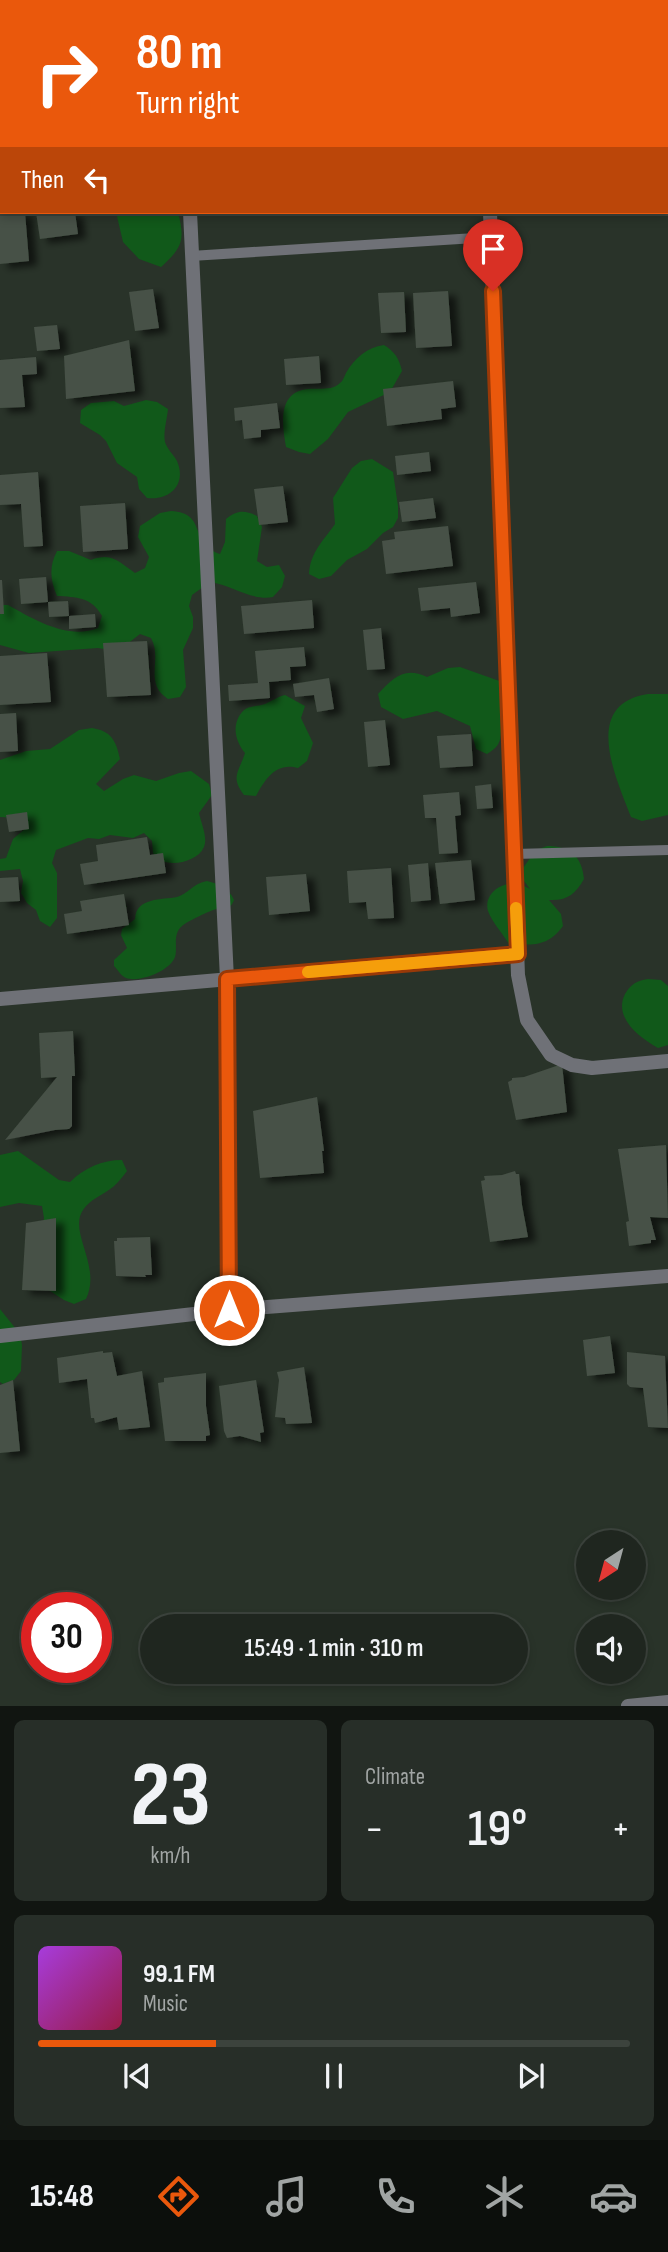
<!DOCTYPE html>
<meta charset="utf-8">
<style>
:root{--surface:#1f261f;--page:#272e28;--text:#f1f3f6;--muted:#a1a5a4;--line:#3c433d;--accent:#ea580c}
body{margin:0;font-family:"Sofia Sans Condensed",sans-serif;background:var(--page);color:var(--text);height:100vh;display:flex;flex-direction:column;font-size:26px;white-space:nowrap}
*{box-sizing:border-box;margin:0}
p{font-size:23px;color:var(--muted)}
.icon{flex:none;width:38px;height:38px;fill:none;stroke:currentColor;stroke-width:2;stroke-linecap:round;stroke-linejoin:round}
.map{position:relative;height:1706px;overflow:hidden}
.details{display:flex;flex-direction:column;gap:14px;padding:14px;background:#111511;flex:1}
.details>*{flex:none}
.hud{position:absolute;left:0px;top:0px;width:668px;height:214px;box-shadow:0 4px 10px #0003,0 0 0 2px var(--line);background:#ea580c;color:#fff;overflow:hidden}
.needle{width:46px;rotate:216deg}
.tools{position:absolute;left:576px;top:1530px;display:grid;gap:14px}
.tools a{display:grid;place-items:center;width:70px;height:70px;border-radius:50%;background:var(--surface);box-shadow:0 4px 10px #0003,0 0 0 2px var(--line);font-size:35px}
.speed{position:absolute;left:21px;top:1592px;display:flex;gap:14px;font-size:35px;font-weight:700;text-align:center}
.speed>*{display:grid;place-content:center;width:91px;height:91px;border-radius:50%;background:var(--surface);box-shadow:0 4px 10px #0003,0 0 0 2px var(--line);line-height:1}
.speed .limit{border:10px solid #d22;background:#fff;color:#111}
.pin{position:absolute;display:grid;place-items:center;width:60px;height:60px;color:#fff;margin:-72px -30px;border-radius:50% 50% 50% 0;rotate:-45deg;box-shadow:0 0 7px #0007}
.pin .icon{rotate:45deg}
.me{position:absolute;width:77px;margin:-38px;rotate:0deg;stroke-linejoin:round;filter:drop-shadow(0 0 5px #0008)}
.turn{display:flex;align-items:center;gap:24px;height:147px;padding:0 21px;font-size:32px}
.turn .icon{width:91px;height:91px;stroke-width:2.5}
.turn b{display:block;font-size:49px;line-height:60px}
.then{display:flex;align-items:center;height:66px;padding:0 21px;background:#0003;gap:14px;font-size:26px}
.big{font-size:52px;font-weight:600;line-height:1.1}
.details .card{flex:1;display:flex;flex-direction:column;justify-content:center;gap:10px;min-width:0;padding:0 24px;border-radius:10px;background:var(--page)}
.details .dial{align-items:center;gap:0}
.dial b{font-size:91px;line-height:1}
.song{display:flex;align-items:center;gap:21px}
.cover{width:84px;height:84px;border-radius:10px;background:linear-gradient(135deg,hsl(280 70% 55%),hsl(340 70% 35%))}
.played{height:7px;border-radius:4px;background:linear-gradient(90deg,var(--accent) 30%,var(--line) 30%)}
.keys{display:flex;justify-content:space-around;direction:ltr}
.heat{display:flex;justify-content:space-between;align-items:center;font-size:38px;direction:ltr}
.details .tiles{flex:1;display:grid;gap:14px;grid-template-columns:1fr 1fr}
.card:last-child{grid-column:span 2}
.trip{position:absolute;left:140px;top:1614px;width:388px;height:70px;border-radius:35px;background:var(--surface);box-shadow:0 4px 10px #0003,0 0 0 2px var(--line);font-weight:600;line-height:70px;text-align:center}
.menu{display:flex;height:112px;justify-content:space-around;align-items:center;background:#0c0f0c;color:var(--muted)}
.menu .icon{width:49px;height:49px}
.menu .selected{color:var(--accent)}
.menu b{font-size:32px;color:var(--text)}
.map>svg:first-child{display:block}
.green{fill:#11591a}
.building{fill:#465146;filter:url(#shadow)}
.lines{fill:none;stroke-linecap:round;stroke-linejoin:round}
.lane{stroke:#6f7177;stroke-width:10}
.street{stroke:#6f7177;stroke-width:14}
.route-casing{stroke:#983908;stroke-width:18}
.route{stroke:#ea580c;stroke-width:12}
.slow{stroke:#f59e0b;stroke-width:12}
</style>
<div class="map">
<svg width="668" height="1706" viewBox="0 0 668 1706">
<defs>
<filter id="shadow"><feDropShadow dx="8" dy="4.5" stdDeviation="3.5" flood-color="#0009"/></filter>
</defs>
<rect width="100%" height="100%" fill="#293329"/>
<path class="green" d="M116,212H178C185,240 183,247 161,267L139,259L123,242Z
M384,345C395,352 399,358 402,371L390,392L348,412L328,439L310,454L299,452L286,447C282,425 277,392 308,389C318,388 332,391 340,383C343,381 344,377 346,373C354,359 367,347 384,345Z
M146,400L157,402L168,409C167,419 163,433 165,442C167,449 174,455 177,461C187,484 170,501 147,498L139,489L137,477L117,463L106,441L100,435L80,423L81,410L91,403L114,401L124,406Z
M372,459L393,472L398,506V518L393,527L383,533L367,549L347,560L331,576L319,579L309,574C310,552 324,540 335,524L333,498L352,468L361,461Z
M171,511C208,513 188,543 220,554L225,542L226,519C237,510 245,510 257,516L262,527L257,561L267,567L279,565L285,576L282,587L273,597C251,601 232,585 210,582L192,595L189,606L193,617V628L183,650L186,687L180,697L168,699C143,683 163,660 151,638L140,634L122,648L110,650L98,648L29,653L0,645V605H8C35,620 68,640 98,628L102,616C92,597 76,597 57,596C50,580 49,566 57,551H69L91,560C111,552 119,562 135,573L145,568L149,557L138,537L140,526L160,513Z
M460,667L511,685L515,696C513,705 509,709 505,716C496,733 508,742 487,754L476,749L470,726L437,711L403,719L381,707L378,694C393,678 404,666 427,677L448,668Z
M648,694H668V815L642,821L631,817C616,778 581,704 648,694Z
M285,695L305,706L301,718L313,743L307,761L298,768C276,762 266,778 256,796L244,795C230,777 239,772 245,753C235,741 231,724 243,711C249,705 257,707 265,704C272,701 277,697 285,695Z
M92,728C111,731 116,740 120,759L96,784L104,791L123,779L134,775L156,781L179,773L191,771L209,784L212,795L199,813C201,823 208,837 204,847C198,861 175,866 162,861C160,860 155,855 153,853L152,841L144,833L133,838L110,835L99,839L88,838L56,850L52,863L57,873V918L50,927L40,921L36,910L27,903L21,893L23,881L20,869L0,871V859L6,858L13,839L26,828L20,818L0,817V760L26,751L50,749L79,730Z
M547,846C570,846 582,856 584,879C575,895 566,901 549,900L561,914L563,926C548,947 533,945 509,944C503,934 492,922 488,911C483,893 504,880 520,884C523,885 526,887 530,889L524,881L523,868L536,850Z
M207,881C219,884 229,888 234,900C230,910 226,908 217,909C211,910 186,922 182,926C172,935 178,947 175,957C170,971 139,983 126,978C121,976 118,970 114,966V960L127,948L121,935L122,929L135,919C136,897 162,900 177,897C188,894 193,883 207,881Z
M648,979L661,980L668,986V1045L658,1048C640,1038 613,1018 625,994C631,984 636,981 648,979Z
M18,1151L59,1180L70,1182C84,1168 102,1160 122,1160L127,1171C123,1176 119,1182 113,1187C103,1195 90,1199 83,1210C68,1232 102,1266 86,1299L74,1304L64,1300L44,1287L36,1253L44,1218L42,1206L19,1203L0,1207V1155Z
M0,1309L20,1334L22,1345L21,1371L14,1380L3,1384L0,1382Z"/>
<path class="building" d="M0,212H25L29,261L0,264Z
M36,212H75L78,234L40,239Z
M153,289L159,328L135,331L129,292Z
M448,291L452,346L416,348L413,293Z
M404,292L406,332L381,333L378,293Z
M57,325L60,349L37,351L34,327Z
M129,340L135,391L66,399L64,356Z
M319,356L321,383L286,385L284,359Z
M36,357L37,374L22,375L25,407L0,408V360Z
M453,381L456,407L441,409L442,419L387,426L383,389Z
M277,403L280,428L261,430V437L244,439L242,420L235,421L234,408Z
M429,452L431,471L397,475L395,456Z
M38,472L43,546L24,547L21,504L0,505V475Z
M283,486L288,522L259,525L254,489Z
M433,498L436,518L402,522L399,502Z
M125,503L128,549L83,552L80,506Z
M448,526L453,566L386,574L382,541L395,539L394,532Z
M46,577L48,602L68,601L69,616L49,617L48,602L21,604L19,579Z
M0,580H2L4,614H0Z
M476,582L480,613L451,617L450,608L421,611L418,588Z
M312,600L314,628L244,634L241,606Z
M95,614L96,627L69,629V616Z
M381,628L385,669L367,670L363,630Z
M147,641L151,695L107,697L103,643Z
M304,647L306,666L290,667L291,680L269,682L270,698L229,701L228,685L258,683L255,651Z
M47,653L51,702L0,705V656Z
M329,678L334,709L317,712L314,695L295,697L293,684Z
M16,713L18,751L0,752V714Z
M385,720L390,765L368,767L364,722Z
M471,734L473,766L440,768L437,736Z
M491,784L493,808L477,809L475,786Z
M459,792L461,815L455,816L458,853L439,854L436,818H425L423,795Z
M27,812L29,829L9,832L6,815Z
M147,837L150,855L163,853L166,873L84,885L80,864L98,861L96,845Z
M471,860L475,900L440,904L435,863Z
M428,863L431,900L411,902L408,865Z
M391,868L394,918L368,919L366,902L349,903L347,871Z
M306,874L310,911L269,915L266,877Z
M18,877L20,901L0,902V878Z
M124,894L129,925L67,934L64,914L82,911L80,901Z
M73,1031L75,1076H72V1126L69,1129L55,1130L5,1140L57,1077L41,1078L39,1033Z
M562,1064L567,1112L516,1120L508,1082L512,1080V1078L524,1077Z
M317,1097L324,1151H322L324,1173L260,1178L253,1111Z
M666,1145L668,1218L650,1217L656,1240H651V1243L629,1246L626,1222L629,1221L618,1149Z
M515,1171L516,1174H519L522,1205L528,1237L490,1242L481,1181L485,1180L484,1176L502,1175Z
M56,1218V1291L22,1290L26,1223Z
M150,1237L152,1275H145L146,1277L116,1276L114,1241H117V1238Z
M610,1336L615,1373L587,1376L583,1340Z
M103,1351V1353L112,1352L117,1376L142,1371L150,1427L119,1430L117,1417L95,1423L94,1418H91L87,1379L59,1383L57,1358Z
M627,1352L665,1356L668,1428L648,1427L643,1388L630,1387L627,1384Z
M304,1367L312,1423L286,1424L285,1418L275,1417L279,1380L277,1372Z
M206,1373V1406L210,1435L206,1436V1441H165L158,1383L164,1382V1378Z
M13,1380L20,1451L0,1453V1385Z
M256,1380L264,1432L260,1433L261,1442L240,1436L227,1438L224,1431L219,1386Z"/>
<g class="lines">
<path class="lane" d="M191,256L491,237
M514,854L668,850"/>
<path class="street" d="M176,0V2
M482,0V2
M0,152H2
M190,212L227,979L229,1310
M490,212L518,975L527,1020L551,1055L572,1065L592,1068L668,1061
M0,999L518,954
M0,1336L229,1310L668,1276
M628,1706L668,1702"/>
</g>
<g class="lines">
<defs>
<path id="route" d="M229,1310L227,979L518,954L493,291"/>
</defs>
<use href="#route" class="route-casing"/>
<use href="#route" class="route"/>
<path class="slow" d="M308,972L518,954L516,908"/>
</g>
</svg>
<div class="tools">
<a><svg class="needle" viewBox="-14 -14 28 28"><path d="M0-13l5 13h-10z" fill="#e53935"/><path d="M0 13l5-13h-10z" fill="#a1a5a4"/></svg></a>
<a><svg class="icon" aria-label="sound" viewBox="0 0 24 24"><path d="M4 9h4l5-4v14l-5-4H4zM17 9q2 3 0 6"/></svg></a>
</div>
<div class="speed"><div class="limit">30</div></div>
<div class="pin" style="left:493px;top:291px;background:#d93025"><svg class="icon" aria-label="arrive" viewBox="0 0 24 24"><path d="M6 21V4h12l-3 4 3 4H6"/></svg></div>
<svg class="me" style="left:229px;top:1310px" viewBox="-20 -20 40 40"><circle r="17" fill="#ea580c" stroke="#fff" stroke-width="3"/><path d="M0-11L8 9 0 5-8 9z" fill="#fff"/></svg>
<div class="trip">15:49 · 1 min · 310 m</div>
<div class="hud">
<div class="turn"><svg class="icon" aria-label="right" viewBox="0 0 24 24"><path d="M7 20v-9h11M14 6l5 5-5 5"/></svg><div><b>80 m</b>Turn right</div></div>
<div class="then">Then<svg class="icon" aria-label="left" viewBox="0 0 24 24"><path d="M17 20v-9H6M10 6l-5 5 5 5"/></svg></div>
</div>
</div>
<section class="details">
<div class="tiles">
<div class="card dial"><b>23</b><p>km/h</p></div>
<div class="card"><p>Climate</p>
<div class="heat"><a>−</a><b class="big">19°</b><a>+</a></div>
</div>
<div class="card">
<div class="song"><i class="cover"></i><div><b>99.1 FM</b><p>Music</p></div></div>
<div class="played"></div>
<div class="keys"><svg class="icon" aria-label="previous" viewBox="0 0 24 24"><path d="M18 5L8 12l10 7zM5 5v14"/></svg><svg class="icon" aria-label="pause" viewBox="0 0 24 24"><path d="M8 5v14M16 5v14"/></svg><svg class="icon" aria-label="next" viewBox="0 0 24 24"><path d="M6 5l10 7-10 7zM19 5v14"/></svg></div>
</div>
</div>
</section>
<nav class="menu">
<b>15:48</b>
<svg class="icon selected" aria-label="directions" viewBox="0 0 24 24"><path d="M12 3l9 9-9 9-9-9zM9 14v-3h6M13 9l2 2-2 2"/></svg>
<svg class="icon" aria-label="music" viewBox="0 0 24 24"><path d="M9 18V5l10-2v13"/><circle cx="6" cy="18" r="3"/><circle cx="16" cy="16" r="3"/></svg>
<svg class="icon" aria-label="phone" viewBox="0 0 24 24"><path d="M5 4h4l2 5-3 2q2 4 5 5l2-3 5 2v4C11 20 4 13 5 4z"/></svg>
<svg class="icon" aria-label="climate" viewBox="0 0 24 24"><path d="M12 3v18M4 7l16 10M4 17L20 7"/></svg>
<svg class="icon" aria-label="car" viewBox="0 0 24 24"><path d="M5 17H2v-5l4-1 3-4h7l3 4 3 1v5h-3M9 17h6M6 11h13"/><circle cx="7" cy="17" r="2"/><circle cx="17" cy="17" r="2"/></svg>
</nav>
